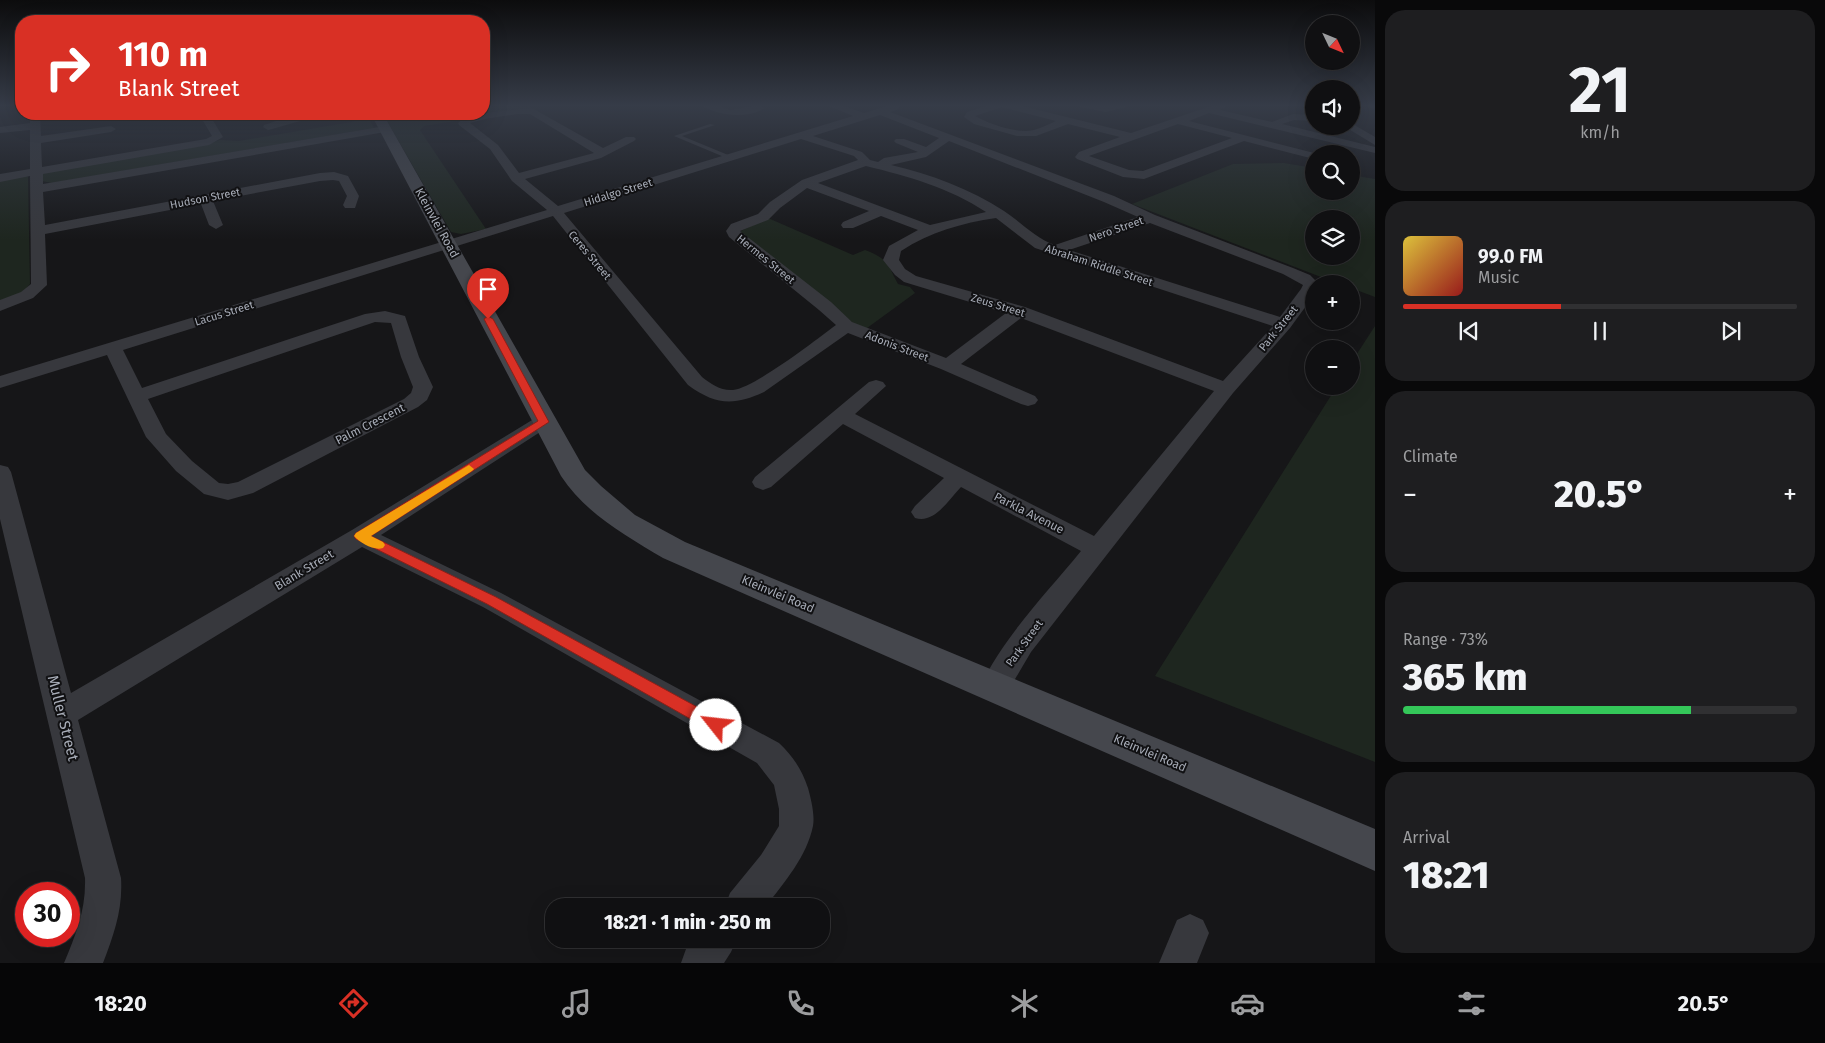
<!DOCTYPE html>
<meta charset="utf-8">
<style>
:root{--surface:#101012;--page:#1e1e20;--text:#f1f3f6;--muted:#9c9d9f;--line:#303032;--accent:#d93025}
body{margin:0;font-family:"Fira Sans",sans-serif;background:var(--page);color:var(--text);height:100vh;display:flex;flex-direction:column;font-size:19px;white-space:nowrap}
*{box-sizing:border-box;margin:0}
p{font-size:16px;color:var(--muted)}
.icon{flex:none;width:28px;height:28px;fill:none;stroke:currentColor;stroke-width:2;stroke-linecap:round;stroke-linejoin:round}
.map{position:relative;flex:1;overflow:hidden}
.panel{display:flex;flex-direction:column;gap:10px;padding:10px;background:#09090a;width:450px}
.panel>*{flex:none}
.guide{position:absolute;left:15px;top:15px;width:475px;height:105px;border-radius:20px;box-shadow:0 5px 20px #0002,0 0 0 1px var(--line);background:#d93025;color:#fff;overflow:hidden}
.needle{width:32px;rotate:133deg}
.tools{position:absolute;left:1305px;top:15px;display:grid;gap:10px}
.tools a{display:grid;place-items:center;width:55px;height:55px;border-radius:50%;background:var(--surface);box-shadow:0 5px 20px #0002,0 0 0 1px var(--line);font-size:25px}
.speed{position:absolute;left:15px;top:882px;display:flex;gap:10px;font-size:25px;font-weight:700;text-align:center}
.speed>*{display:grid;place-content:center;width:65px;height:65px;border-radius:50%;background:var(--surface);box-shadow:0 5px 20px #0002,0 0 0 1px var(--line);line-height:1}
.speed .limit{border:8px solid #d22;background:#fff;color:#111}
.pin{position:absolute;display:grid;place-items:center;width:42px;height:42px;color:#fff;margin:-51px -21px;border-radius:50% 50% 50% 0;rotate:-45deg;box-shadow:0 0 5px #0007}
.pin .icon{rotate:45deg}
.me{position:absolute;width:55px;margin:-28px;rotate:299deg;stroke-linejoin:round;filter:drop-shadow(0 0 4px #0008)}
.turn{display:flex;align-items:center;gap:18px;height:105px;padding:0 20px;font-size:22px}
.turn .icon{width:65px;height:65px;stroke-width:2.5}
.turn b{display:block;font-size:35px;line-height:42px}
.big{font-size:38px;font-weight:800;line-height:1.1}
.panel .widget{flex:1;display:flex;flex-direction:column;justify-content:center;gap:8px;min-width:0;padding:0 18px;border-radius:20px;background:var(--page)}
.panel .dial{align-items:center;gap:0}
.dial b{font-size:65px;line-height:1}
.song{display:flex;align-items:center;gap:15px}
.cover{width:60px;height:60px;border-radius:8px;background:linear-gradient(135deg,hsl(50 70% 55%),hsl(0 70% 35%))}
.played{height:5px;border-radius:2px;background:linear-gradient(90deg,var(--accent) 40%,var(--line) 40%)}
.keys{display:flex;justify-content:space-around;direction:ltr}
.heat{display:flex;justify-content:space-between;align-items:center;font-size:28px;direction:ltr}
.charge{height:8px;border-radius:4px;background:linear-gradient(90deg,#34c759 73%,var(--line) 0)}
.trip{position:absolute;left:545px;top:898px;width:285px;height:50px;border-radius:20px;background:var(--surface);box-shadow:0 5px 20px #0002,0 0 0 1px var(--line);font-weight:800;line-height:50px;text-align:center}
.tab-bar{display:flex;height:80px;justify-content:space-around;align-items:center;background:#060607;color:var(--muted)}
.tab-bar .icon{width:35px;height:35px}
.tab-bar .selected{color:var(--accent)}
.tab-bar b{font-size:22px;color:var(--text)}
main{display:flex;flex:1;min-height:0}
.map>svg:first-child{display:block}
.green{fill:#1e261f;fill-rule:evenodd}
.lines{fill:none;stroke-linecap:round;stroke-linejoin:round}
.lane{fill:#37383d;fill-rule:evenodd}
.street{fill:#37383d;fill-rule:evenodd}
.secondary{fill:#45474d;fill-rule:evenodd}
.route{fill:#d93025;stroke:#8d1f18}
.slow{fill:#f59e0b}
.labels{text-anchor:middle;stroke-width:4;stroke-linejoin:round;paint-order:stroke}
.far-street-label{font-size:11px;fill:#a8adb8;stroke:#111113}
.street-label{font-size:12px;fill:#a8adb8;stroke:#111113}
.near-street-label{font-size:15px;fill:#a8adb8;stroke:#111113}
</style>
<main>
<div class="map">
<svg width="1375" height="963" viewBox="0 0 1375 963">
<rect width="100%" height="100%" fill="#161618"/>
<path class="green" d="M484,105H541L524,110L424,126L420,130L486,229L461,234L451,232L383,114H484Z
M369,119L374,128L52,183L42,181L43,173L204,145L220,140L239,141Z
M1284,163L1314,168V191H1351V175L1375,179V297L1351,288V284H1339L1132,204L1233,164ZM1314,219H1351V256H1314Z
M27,176L28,177L30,284L23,292L0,302V179Z
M768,218L853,255L865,250C888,259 887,263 898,284L910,287L915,293L863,331L741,233V231Z
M1375,326V762L1155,676L1337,386H1351V363Z"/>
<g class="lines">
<path class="lane" d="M710,124L715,125L682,136L733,157V159H729L674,136Z"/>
<path class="street" d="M702,105H716L730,110L759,105L764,108C751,119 715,116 702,105Z
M827,105H841L864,113L891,105H899V109L890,112L1114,196L1155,215L1293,268L1310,275L1319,284H1314V295L1290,328L1233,393L1031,652L1005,696L995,700L985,696L980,687C1004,636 1046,594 1081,551L961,487C948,500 935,524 915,518L911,512L915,506L944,478L843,424L771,487L763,490L755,487L752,482L755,477L869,382L876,380L883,382L886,386L855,414L1094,536L1214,391L1021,318L961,364L1035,396L1038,400L1035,404L1028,406L1021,404L941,369L848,333L764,392C734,406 715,405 688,385L553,216L123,350L142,388L365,314L385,311L405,316L419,357L433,387L427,400L418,407L253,493L228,500L204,494L176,471L146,437L107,355L0,388V376L547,210L512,181L490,149L459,125L458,123L464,118L485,113L532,108L603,148L626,137H634L636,139L634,141L601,158L525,179L558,206L853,116ZM517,114H530L594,153L519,173L498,145L470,123L485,119ZM880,115L939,138L926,147L904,139H896L894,141L896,143L918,152L884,158L878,162L870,160L862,152L813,136ZM801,139L854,156L858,160L802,180L770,202L758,214L731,224L726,231L729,237L819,310L836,325C816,340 754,388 733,390C721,391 711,384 702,377L564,213ZM949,141L1104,202L1138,217L1055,245C1036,239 1021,222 1004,211C970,189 931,174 891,165L926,157ZM866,166C907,176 950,188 986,212L930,225L818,183ZM807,188L869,211L843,222L841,225L843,228H853L881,216L918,230L889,246L883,260L895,275L904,282L1006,313L946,358L852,322L831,302L740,231L768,220L780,208ZM996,218L1035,248L1273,326L1223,381L1025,307L916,276L905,269L899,260L901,251C930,232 962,223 996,218ZM1150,223L1283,274L1303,285L1301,289L1280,317L1069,250ZM375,322L391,323L401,357L413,387L411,393L404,399L238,482L228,484L219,483L192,461L166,434L148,399Z
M989,105H1018L1131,133L1214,105H1228L1220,110L1272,122L1293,114L1314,115V121L1294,120L1282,124L1375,147V153L1209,113L1189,121L1318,154H1314V159L1244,141L1144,179L1123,177L1077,159L1075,157L1079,152L1120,137L1068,124L1036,136H1017L974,124L964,117L967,112ZM1002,107L1056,121C1049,124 1041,128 1034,130C1016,134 990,124 975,116ZM1178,124L1232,138L1143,171L1129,170L1089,156Z
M1078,105H1128L1126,107L1106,112L1080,107Z
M1366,105H1375V109L1368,107Z
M30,114H40L41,136L111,126L116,129L111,132L41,143L42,167L206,139L212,136L199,114H209L223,137L209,145L43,174V184L385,126L390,129L385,132L43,192L45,225L320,173L334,172L348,176L359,196L355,208H345L343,205L347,196L339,181L333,180L320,181L213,201L223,225L216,229L209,225L201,204L45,234L47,285L33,298L0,311V300L21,292L31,284L30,176L0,182V174L30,169V130L0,133V127L30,123Z
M297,114H308L300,121L272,129L268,130L263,127L264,125Z
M1351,123L1375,137V145L1347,128L1346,126H1351Z
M544,415L551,417L554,421L551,425L381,535L501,593L779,743C793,756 802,770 808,788C811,799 815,815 813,826C807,856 784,883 766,906H725L730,893L761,855L779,826V809L774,785L757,763L483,607L362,547L78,720L121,878C123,909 114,934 103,963H64C76,934 86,910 85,878L0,519V465L8,467L11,472L71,693L352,530L537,417Z
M1190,914L1203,920L1209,933L1197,963H1159L1177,920Z
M695,939H737L731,952L724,963H681L686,949Z"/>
<path class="secondary" d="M371,114H383L585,470L601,486L635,515L685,542L1375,829V871L663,558C626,536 585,513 561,476Z"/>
</g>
<linearGradient id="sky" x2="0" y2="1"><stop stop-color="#0c0c0d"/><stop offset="0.44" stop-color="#363c48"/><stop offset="1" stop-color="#363c48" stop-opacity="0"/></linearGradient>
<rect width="1375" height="240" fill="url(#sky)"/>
<path class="route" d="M488,316L493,319L549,422L371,536L496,597L721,720L724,725L721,730L716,732L710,730L487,604L356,539L354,536L356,533L538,421L484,319Z"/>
<path class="slow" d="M469,465L474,469L472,471L371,536L383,542L385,545L383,548C374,551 360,543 354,536L356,533Z"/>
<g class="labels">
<g class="far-street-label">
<text transform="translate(618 192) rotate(-17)" y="4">Hidalgo Street</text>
<text transform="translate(205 198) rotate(-11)" y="4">Hudson Street</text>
<text transform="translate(1116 229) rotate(-19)" y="4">Nero Street</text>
<text transform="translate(590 255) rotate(50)" y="4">Ceres Street</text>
<text transform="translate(766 259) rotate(39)" y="4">Hermes Street</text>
<text transform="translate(1099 265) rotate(18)" y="4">Abraham Riddle Street</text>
<text transform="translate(998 305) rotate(17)" y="4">Zeus Street</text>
<text transform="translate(224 313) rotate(-17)" y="4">Lacus Street</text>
<text transform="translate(1278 328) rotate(-51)" y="4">Park Street</text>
<text transform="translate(897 346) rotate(21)" y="4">Adonis Street</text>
<text transform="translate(1024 643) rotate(-54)" y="4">Park Street</text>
</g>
<g class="street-label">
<text transform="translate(437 223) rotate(61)" y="4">Kleinvlei Road</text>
<text transform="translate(370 424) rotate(-27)" y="4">Palm Crescent</text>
<text transform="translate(1029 513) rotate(27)" y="4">Parkla Avenue</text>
<text transform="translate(304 570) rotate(-31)" y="4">Blank Street</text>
<text transform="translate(778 594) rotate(23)" y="4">Kleinvlei Road</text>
<text transform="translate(1150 753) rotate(23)" y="4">Kleinvlei Road</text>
</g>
<g class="near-street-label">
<text transform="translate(63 718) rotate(76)" y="5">Muller Street</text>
</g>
</g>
</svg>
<div class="tools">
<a><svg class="needle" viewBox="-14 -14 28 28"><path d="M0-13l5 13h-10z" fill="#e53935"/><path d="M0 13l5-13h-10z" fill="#9c9d9f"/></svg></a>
<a><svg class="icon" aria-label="sound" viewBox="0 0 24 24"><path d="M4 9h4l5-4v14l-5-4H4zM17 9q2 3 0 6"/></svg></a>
<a><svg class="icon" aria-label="search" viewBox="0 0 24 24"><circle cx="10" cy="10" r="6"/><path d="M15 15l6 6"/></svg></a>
<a><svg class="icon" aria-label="layers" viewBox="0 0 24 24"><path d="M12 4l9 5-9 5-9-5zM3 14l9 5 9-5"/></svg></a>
<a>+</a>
<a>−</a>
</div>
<div class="speed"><div class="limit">30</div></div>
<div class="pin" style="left:488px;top:319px;background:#d93025"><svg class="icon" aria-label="arrive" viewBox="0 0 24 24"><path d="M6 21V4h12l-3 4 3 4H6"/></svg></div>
<svg class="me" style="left:716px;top:725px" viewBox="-20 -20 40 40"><circle r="19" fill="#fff"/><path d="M0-13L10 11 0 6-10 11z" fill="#d93025"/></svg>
<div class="trip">18:21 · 1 min · 250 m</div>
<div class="guide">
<div class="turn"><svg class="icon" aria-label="right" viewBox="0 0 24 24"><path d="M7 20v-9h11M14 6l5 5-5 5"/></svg><div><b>110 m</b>Blank Street</div></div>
</div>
</div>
<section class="panel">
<div class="widget dial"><b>21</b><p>km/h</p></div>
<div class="widget">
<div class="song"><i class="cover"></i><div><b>99.0 FM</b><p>Music</p></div></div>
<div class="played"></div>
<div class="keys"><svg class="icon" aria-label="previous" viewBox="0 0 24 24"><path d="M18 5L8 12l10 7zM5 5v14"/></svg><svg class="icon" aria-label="pause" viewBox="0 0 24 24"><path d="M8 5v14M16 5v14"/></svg><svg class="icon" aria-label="next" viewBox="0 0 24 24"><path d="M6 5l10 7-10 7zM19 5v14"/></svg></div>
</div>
<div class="widget"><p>Climate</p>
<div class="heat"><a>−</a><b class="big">20.5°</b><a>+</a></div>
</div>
<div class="widget"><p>Range · 73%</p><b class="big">365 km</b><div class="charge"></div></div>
<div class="widget"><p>Arrival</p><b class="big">18:21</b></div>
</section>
</main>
<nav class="tab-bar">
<b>18:20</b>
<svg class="icon selected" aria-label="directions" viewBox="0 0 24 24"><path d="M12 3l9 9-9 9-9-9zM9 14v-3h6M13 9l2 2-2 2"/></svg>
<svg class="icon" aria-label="music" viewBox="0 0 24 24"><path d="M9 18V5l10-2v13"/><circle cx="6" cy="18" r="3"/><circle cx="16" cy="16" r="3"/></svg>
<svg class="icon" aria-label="phone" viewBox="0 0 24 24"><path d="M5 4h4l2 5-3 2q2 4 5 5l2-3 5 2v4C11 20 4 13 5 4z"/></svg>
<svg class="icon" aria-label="climate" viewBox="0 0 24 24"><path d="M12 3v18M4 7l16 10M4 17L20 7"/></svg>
<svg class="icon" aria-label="car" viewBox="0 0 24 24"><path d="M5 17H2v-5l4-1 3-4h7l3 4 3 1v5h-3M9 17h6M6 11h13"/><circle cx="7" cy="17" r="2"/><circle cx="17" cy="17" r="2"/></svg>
<svg class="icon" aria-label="filters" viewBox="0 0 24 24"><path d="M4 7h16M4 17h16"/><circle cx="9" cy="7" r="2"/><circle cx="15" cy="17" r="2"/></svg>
<b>20.5°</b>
</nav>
